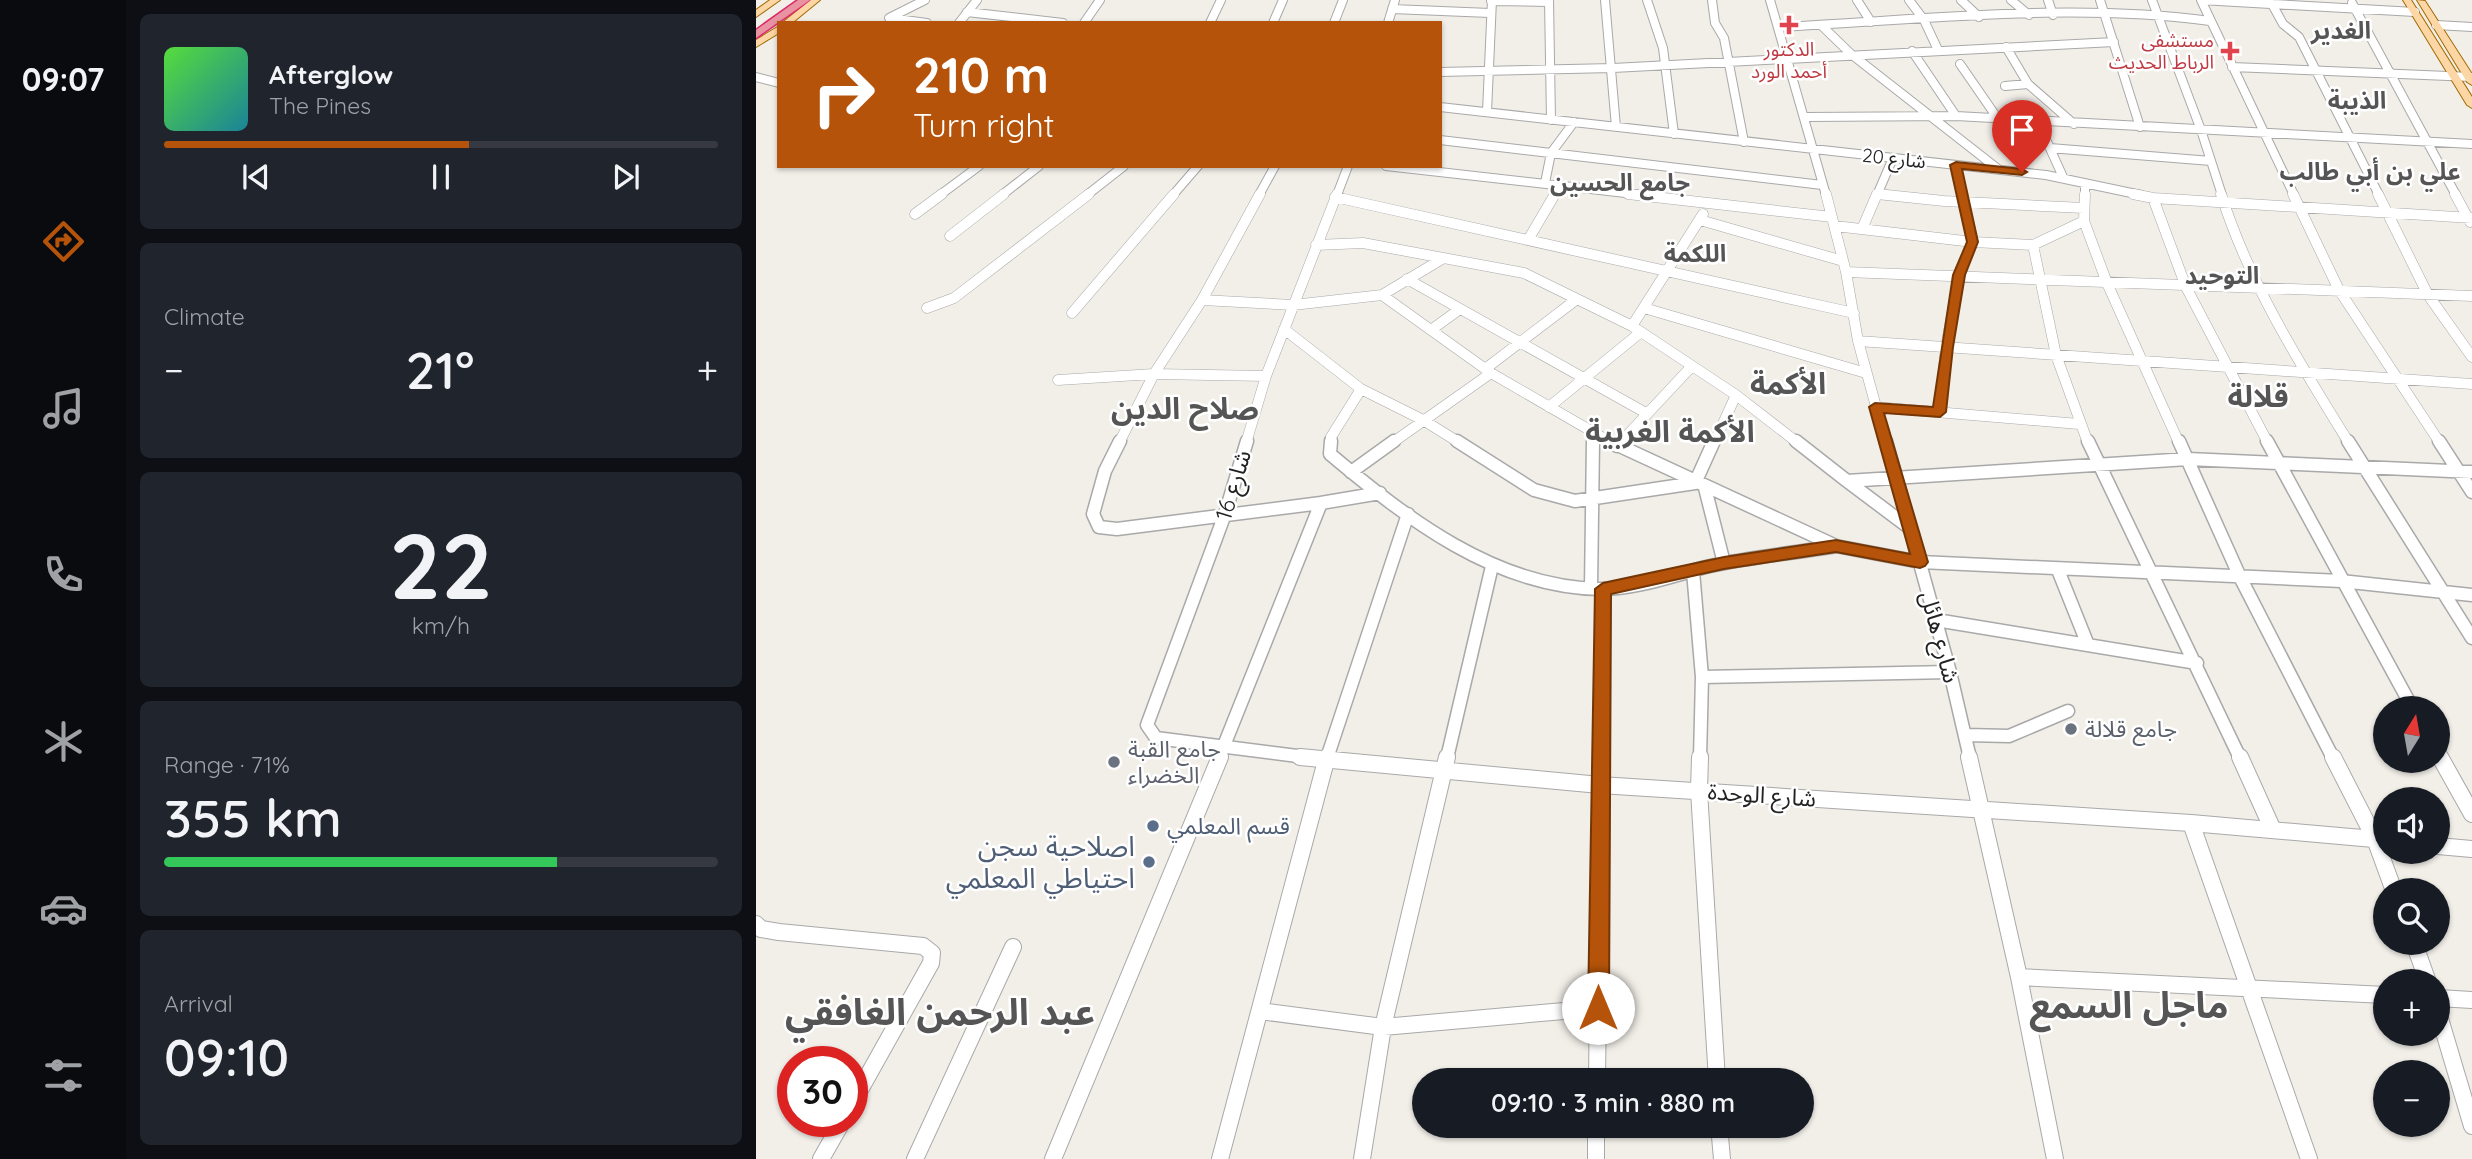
<!DOCTYPE html>
<meta charset="utf-8">
<style>
:root{--surface:#171b24;--page:#20242c;--text:#f1f3f6;--muted:#9ea1a6;--line:#363941;--accent:#b45309}
body{margin:0;font-family:Quicksand,"Noto Sans Arabic",sans-serif;background:var(--page);color:var(--text);height:100vh;display:flex;flex-direction:column;font-size:26px;white-space:nowrap}
*{box-sizing:border-box;margin:0}
p{font-size:23px;color:var(--muted)}
.icon{flex:none;width:38px;height:38px;fill:none;stroke:currentColor;stroke-width:2;stroke-linecap:round;stroke-linejoin:round}
.map{position:relative;flex:1;overflow:hidden}
.panel{display:flex;flex-direction:column;gap:14px;padding:14px;background:#0d0f14;width:630px}
.panel>*{flex:none}
.guide{position:absolute;left:21px;top:21px;width:665px;height:147px;border-radius:0px;box-shadow:0 2px 5px #0004;background:#b45309;color:#fff;overflow:hidden}
.needle{width:46px;rotate:11deg}
.controls{position:absolute;left:1617px;top:696px;display:grid;gap:14px}
.controls a{display:grid;place-items:center;width:77px;height:77px;border-radius:50%;background:var(--surface);box-shadow:0 2px 5px #0004;font-size:35px}
.speed{position:absolute;left:21px;top:1046px;display:flex;gap:14px;font-size:35px;font-weight:700;text-align:center}
.speed>*{display:grid;place-content:center;width:91px;height:91px;border-radius:50%;background:var(--surface);box-shadow:0 2px 5px #0004;line-height:1}
.speed .limit{border:10px solid #d22;background:#fff;color:#111}
.pin{position:absolute;display:grid;place-items:center;width:60px;height:60px;color:#fff;margin:-72px -30px;border-radius:50% 50% 50% 0;rotate:-45deg;box-shadow:0 0 7px #0007}
.pin .icon{rotate:45deg}
.me{position:absolute;width:77px;margin:-38px;rotate:0deg;stroke-linejoin:round;filter:drop-shadow(0 0 5px #0008)}
.turn{display:flex;align-items:center;gap:24px;height:147px;padding:0 21px;font-size:32px}
.turn .icon{width:91px;height:91px;stroke-width:2.5}
.turn b{display:block;font-size:49px;line-height:60px}
.big{font-size:52px;font-weight:600;line-height:1.1}
.panel .widget{flex:1;display:flex;flex-direction:column;justify-content:center;gap:10px;min-width:0;padding:0 24px;border-radius:10px;background:var(--page)}
.panel .dial{align-items:center;gap:0}
.dial b{font-size:91px;line-height:1}
.song{display:flex;align-items:center;gap:21px}
.cover{width:84px;height:84px;border-radius:10px;background:linear-gradient(135deg,hsl(110 70% 55%),hsl(190 70% 35%))}
.played{height:7px;border-radius:4px;background:linear-gradient(90deg,var(--accent) 55%,var(--line) 55%)}
.keys{display:flex;justify-content:space-around;direction:ltr}
.heat{display:flex;justify-content:space-between;align-items:center;font-size:38px;direction:ltr}
.charge{height:10px;border-radius:5px;background:linear-gradient(90deg,#34c759 71%,var(--line) 0)}
.trip{position:absolute;left:656px;top:1068px;width:402px;height:70px;border-radius:35px;background:var(--surface);box-shadow:0 2px 5px #0004;font-weight:600;line-height:70px;text-align:center}
main{display:flex;flex:1;min-height:0}
.menu{display:flex;flex-direction:column;width:126px;justify-content:space-around;align-items:center;background:#090b0e;color:var(--muted)}
.menu .icon{width:49px;height:49px}
.menu .current{color:var(--accent)}
.menu b{font-size:32px;color:var(--text)}
.map>svg:first-child{display:block}
.lines{fill:none;stroke-linecap:round;stroke-linejoin:round}
.minor-far3-casing{stroke:#a9a9a9;stroke-width:10}
.minor-far2-casing{stroke:#a9a9a9;stroke-width:11}
.minor-far1-casing{stroke:#a9a9a9;stroke-width:15}
.minor-casing{stroke:#a9a9a9;stroke-width:18}
.major-casing{stroke:#a06b00;stroke-width:2}
.highway-casing{stroke:#dc2a67;stroke-width:3}
.minor-far3{stroke:#fff;stroke-width:8}
.minor-far2{stroke:#fff;stroke-width:10}
.minor-far1{stroke:#fff;stroke-width:12}
.minor{stroke:#fff;stroke-width:16}
.major{fill:#fcd6a4;fill-rule:evenodd}
.highway{fill:#e892a2;fill-rule:evenodd}
.route{fill:#b45309;stroke:#753606;stroke-width:2}
.health-dot{fill:#e0444e;stroke:#fff;stroke-width:2.5}
.worship-dot{fill:#6b7280;stroke:#fff;stroke-width:2.5}
.service-dot{fill:#5c6f8a;stroke:#fff;stroke-width:2.5}
.labels{text-anchor:middle;stroke-width:5;stroke-linejoin:round;paint-order:stroke}
.far-health-label{font-size:19px;fill:#be3a42;stroke:#fff;text-anchor:end}
.far-street-label{font-size:19px;fill:#222;stroke:#fff}
.street-label{font-size:23px;fill:#222;stroke:#fff}
.worship-label{font-size:23px;fill:#5b616d;stroke:#fff;text-anchor:start}
.service-label{font-size:23px;fill:#4e5e75;stroke:#fff;text-anchor:start}
.far-district-label{font-size:24px;font-weight:bold;fill:#555;stroke:#fff}
.near-service-label{font-size:28px;fill:#4e5e75;stroke:#fff;text-anchor:end}
.district-label{font-size:30px;font-weight:bold;fill:#555;stroke:#fff}
.near-district-label{font-size:37px;font-weight:bold;fill:#555;stroke:#fff}
</style>
<main>
<nav class="menu">
<b>09:07</b>
<svg class="icon current" aria-label="directions" viewBox="0 0 24 24"><path d="M12 3l9 9-9 9-9-9zM9 14v-3h6M13 9l2 2-2 2"/></svg>
<svg class="icon" aria-label="music" viewBox="0 0 24 24"><path d="M9 18V5l10-2v13"/><circle cx="6" cy="18" r="3"/><circle cx="16" cy="16" r="3"/></svg>
<svg class="icon" aria-label="phone" viewBox="0 0 24 24"><path d="M5 4h4l2 5-3 2q2 4 5 5l2-3 5 2v4C11 20 4 13 5 4z"/></svg>
<svg class="icon" aria-label="climate" viewBox="0 0 24 24"><path d="M12 3v18M4 7l16 10M4 17L20 7"/></svg>
<svg class="icon" aria-label="car" viewBox="0 0 24 24"><path d="M5 17H2v-5l4-1 3-4h7l3 4 3 1v5h-3M9 17h6M6 11h13"/><circle cx="7" cy="17" r="2"/><circle cx="17" cy="17" r="2"/></svg>
<svg class="icon" aria-label="filters" viewBox="0 0 24 24"><path d="M4 7h16M4 17h16"/><circle cx="9" cy="7" r="2"/><circle cx="15" cy="17" r="2"/></svg>
</nav>
<section class="panel">
<div class="widget">
<div class="song"><i class="cover"></i><div><b>Afterglow</b><p>The Pines</p></div></div>
<div class="played"></div>
<div class="keys"><svg class="icon" aria-label="previous" viewBox="0 0 24 24"><path d="M18 5L8 12l10 7zM5 5v14"/></svg><svg class="icon" aria-label="pause" viewBox="0 0 24 24"><path d="M8 5v14M16 5v14"/></svg><svg class="icon" aria-label="next" viewBox="0 0 24 24"><path d="M6 5l10 7-10 7zM19 5v14"/></svg></div>
</div>
<div class="widget"><p>Climate</p>
<div class="heat"><a>−</a><b class="big">21°</b><a>+</a></div>
</div>
<div class="widget dial"><b>22</b><p>km/h</p></div>
<div class="widget"><p>Range · 71%</p><b class="big">355 km</b><div class="charge"></div></div>
<div class="widget"><p>Arrival</p><b class="big">09:10</b></div>
</section>
<div class="map">
<svg width="1716" height="1159" viewBox="0 0 1716 1159">
<rect width="100%" height="100%" fill="#f2efe9"/>
<g class="lines">
<defs>
<path id="minor-far3" d="M169,0L133,18L171,23
M793,0L795,120
M849,0L860,127
M891,0L907,48L918,134
M956,0L959,23L968,38L988,142
M1014,0L1070,195
M1101,0L1115,22
M1153,0L1168,20L1182,50
M1205,0L1223,17
M1255,0L1273,15
M1292,0L1297,15
M1344,0L1384,127
M1396,0L1445,130L1466,195
M735,1L793,2
M1596,3L1700,195
M1516,4L1527,24L1543,37L1623,195
M636,9L734,13
M211,12L307,23
M203,23L221,0
M328,23L344,0
M454,23L465,0
M517,23L527,0
M578,23L587,0
M632,23L639,0
M1065,25L1095,54L1242,169
M1680,25L1716,27
M1024,27C1166,20 1313,2 1454,21
M1250,47L1272,84
M1156,51L1200,116
M1204,64L1242,119
M1476,67L1716,77
M684,72L857,68L1358,42
M0,77L23,83
M1249,86L1272,84L1318,124
M684,107L1290,175L1385,195
M731,112L736,0
M1050,117L1200,116L1716,144
M1282,122L1307,177
M684,140L1066,185
M1294,148L1455,161
M1200,165L1207,195
M630,166L887,195
M789,183L795,153L818,122
M1121,194L1134,195
M184,195L223,166
M246,195L283,166
M331,195L368,166
M417,195L442,166
M503,195L519,166
M581,195L592,166
M798,195L804,185
M1121,195L1137,158
M1329,195V185
M1538,195L1445,0L1659,12"/>
<path id="minor-far2" d="M872,194L1076,217
M1070,194L1090,272L1102,341L1130,443
M1121,194L1188,201L1328,208
M1329,194L1328,221L1351,283L1423,443
M1377,194L1397,198L1716,218
M1465,194C1493,283 1544,364 1593,443
M1537,194L1583,290L1684,443
M1622,194L1672,295L1716,357
M1699,194L1714,222
M579,197L1098,313
M1397,198L1430,287L1512,443
M159,214L186,194
M944,220L1087,261
M1079,226L1217,242L1277,245L1328,221
M1106,229L1121,194
M194,236L248,194
M772,240L799,194
M560,245L607,243L768,273L876,326L980,395L1042,443
M1277,245L1300,355L1332,443
M1090,272L1716,296
M651,279L890,413
M626,295L686,259
M446,300L537,305L626,295L735,373L856,443
M171,308L198,298L333,194
M888,308L1110,373
M316,313L418,194
M876,326L947,214
M528,329L605,389L667,420L704,443
M675,330L704,309
M1102,341L1716,384
M729,369L821,299
M302,380L398,374L510,376
M793,407L885,332
M1120,407L1323,424
M1183,412L1190,347L1203,275L1217,242L1206,194
M363,443L398,374L446,300L504,194
M490,443L510,376L581,194
M575,443V437L605,389
M636,443L735,373
M837,443V432
M864,443L936,366
M958,443L980,395"/>
<path id="minor-far1" d="M364,441L349,471L337,514L343,527L361,529L565,503
M491,441L469,514L391,725L400,738L557,758
M575,441L574,454C650,518 740,588 845,589C882,589 918,575 954,566C995,557 1038,553 1080,546
M701,441L778,490L819,501L939,483L958,441
M853,441L1080,546L1164,562L1585,581L1716,595
M1040,441L1091,481L1432,459L1716,472
M1130,441L1194,672L1214,758
M1332,441L1484,758
M1423,441L1484,577L1577,758
M1511,441L1657,709
M1592,441L1716,638
M1683,441L1716,492
M861,446L865,441
M595,472L638,441
M1091,481L1155,529
M949,488L968,563
M1302,570L1332,645
M937,571L946,677L944,758
M835,588L837,441
M1180,620L1441,663
M946,677L1194,672
M1210,735L1253,736L1312,711
M1682,753L1685,758
M463,758L565,503L624,493
M571,758L652,514
M691,758L736,566
M845,758L847,589"/>
<path id="minor" d="M544,757L844,785L1435,823L1629,840
M944,757L943,791L961,1080
M1213,757L1263,977L1299,1159
M1484,757L1517,830
M1577,757L1619,839L1638,891
M1684,757L1716,814
M1435,823L1553,1159
M1682,846L1716,849
M0,924L5,929L23,932L167,946L176,953L175,963L96,1104
M1658,943L1672,982
M1263,977L1629,995
M1682,998L1716,1000
M504,1011L627,1027L842,1008
M1682,1012L1716,1126
M841,1080L845,757
M840,1125V1159
M963,1125L966,1159
M65,1159L86,1122
M159,1159L257,947
M297,1159L464,757
M464,1159L571,757
M606,1159L627,1027L691,757"/>
<path id="major" d="M14,0H24L0,17V10Z
M55,0H64L36,23H26Z
M1647,0H1655L1716,97V108L1711,105Z
M1661,0L1669,1L1716,74V85L1711,82Z
M23,26V33L0,47V40Z"/>
<path id="highway" d="M42,0H54L0,38V30Z"/>
</defs>
<use href="#minor-far3" class="minor-far3-casing"/>
<use href="#minor-far2" class="minor-far2-casing"/>
<use href="#minor-far1" class="minor-far1-casing"/>
<use href="#minor" class="minor-casing"/>
<use href="#major" class="major-casing"/>
<use href="#highway" class="highway-casing"/>
<use href="#minor-far3" class="minor-far3"/>
<use href="#minor-far2" class="minor-far2"/>
<use href="#minor-far1" class="minor-far1"/>
<use href="#minor" class="minor"/>
<use href="#major" class="major"/>
<use href="#highway" class="highway"/>
</g>
<path class="route" d="M1200,162L1266,169L1271,172L1266,175L1206,169L1222,242L1209,275L1197,347L1190,412L1184,417L1128,413L1172,562L1169,566L1164,568L1080,552L968,569L855,594L853,1008L850,1016L842,1019L835,1016L832,1008L839,589L847,583L968,557L1080,540L1154,554L1113,407L1119,403L1177,407L1197,275L1211,242L1194,165Z"/>
<g class="health-dot">
<path d="M1029.5 14.5h7v7h7v7h-7v7h-7v-7h-7v-7h7z"/>
<path d="M1470.5 40.5h7v7h7v7h-7v7h-7v-7h-7v-7h7z"/>
</g>
<g class="worship-dot">
<circle cx="1315" cy="729" r="7"/>
<circle cx="358" cy="762" r="7"/>
</g>
<g class="service-dot">
<circle cx="397" cy="826" r="7"/>
<circle cx="393" cy="862" r="7"/>
</g>
<g class="labels">
<g class="far-health-label">
<text x="1458" y="47">مستشفى<tspan x="1458" dy="22">الرباط الحديث</tspan></text>
<text x="1033" y="56" text-anchor="middle">الدكتور<tspan x="1033" dy="22">أحمد الورد</tspan></text>
</g>
<g class="far-street-label">
<text transform="translate(1138 158) rotate(6)" y="7">شارع 20</text>
</g>
<g class="street-label">
<text transform="translate(477 485) rotate(-73)" y="8">شارع 16</text>
<text transform="translate(1184 637) rotate(75)" y="8">شارع هائل</text>
<text transform="translate(1006 795) rotate(4)" y="8">شارع الوحدة</text>
</g>
<g class="worship-label">
<text x="1329" y="737">جامع قلالة</text>
<text x="372" y="757">جامع القبة<tspan x="372" dy="26">الخضراء</tspan></text>
</g>
<g class="service-label">
<text x="411" y="834">قسم المعلمي</text>
</g>
<g class="far-district-label">
<text x="1585" y="39">الغدير</text>
<text x="1601" y="109">الذيبة</text>
<text x="1614" y="180">علي بن أبي طالب</text>
<text x="864" y="191">جامع الحسين</text>
<text x="939" y="262">اللكمة</text>
<text x="1466" y="284">التوحيد</text>
</g>
<g class="near-service-label">
<text x="379" y="856">اصلاحية سجن<tspan x="379" dy="32">احتياطي المعلمي</tspan></text>
</g>
<g class="district-label">
<text x="1032" y="394">الأكمة</text>
<text x="1502" y="407">قلالة</text>
<text x="429" y="419">صلاح الدين</text>
<text x="914" y="442">الأكمة الغربية</text>
</g>
<g class="near-district-label">
<text x="1373" y="1018">ماجل السمع</text>
<text x="184" y="1025">عبد الرحمن الغافقي</text>
</g>
</g>
</svg>
<div class="controls">
<a><svg class="needle" viewBox="-14 -14 28 28"><path d="M0-13l5 13h-10z" fill="#e53935"/><path d="M0 13l5-13h-10z" fill="#9ea1a6"/></svg></a>
<a><svg class="icon" aria-label="sound" viewBox="0 0 24 24"><path d="M4 9h4l5-4v14l-5-4H4zM17 9q2 3 0 6"/></svg></a>
<a><svg class="icon" aria-label="search" viewBox="0 0 24 24"><circle cx="10" cy="10" r="6"/><path d="M15 15l6 6"/></svg></a>
<a>+</a>
<a>−</a>
</div>
<div class="speed"><div class="limit">30</div></div>
<div class="pin" style="left:1266px;top:172px;background:#d93025"><svg class="icon" aria-label="arrive" viewBox="0 0 24 24"><path d="M6 21V4h12l-3 4 3 4H6"/></svg></div>
<svg class="me" style="left:842px;top:1008px" viewBox="-20 -20 40 40"><circle r="19" fill="#fff"/><path d="M0-13L10 11 0 6-10 11z" fill="#b45309"/></svg>
<div class="trip">09:10 · 3 min · 880 m</div>
<div class="guide">
<div class="turn"><svg class="icon" aria-label="right" viewBox="0 0 24 24"><path d="M7 20v-9h11M14 6l5 5-5 5"/></svg><div><b>210 m</b>Turn right</div></div>
</div>
</div>
</main>
